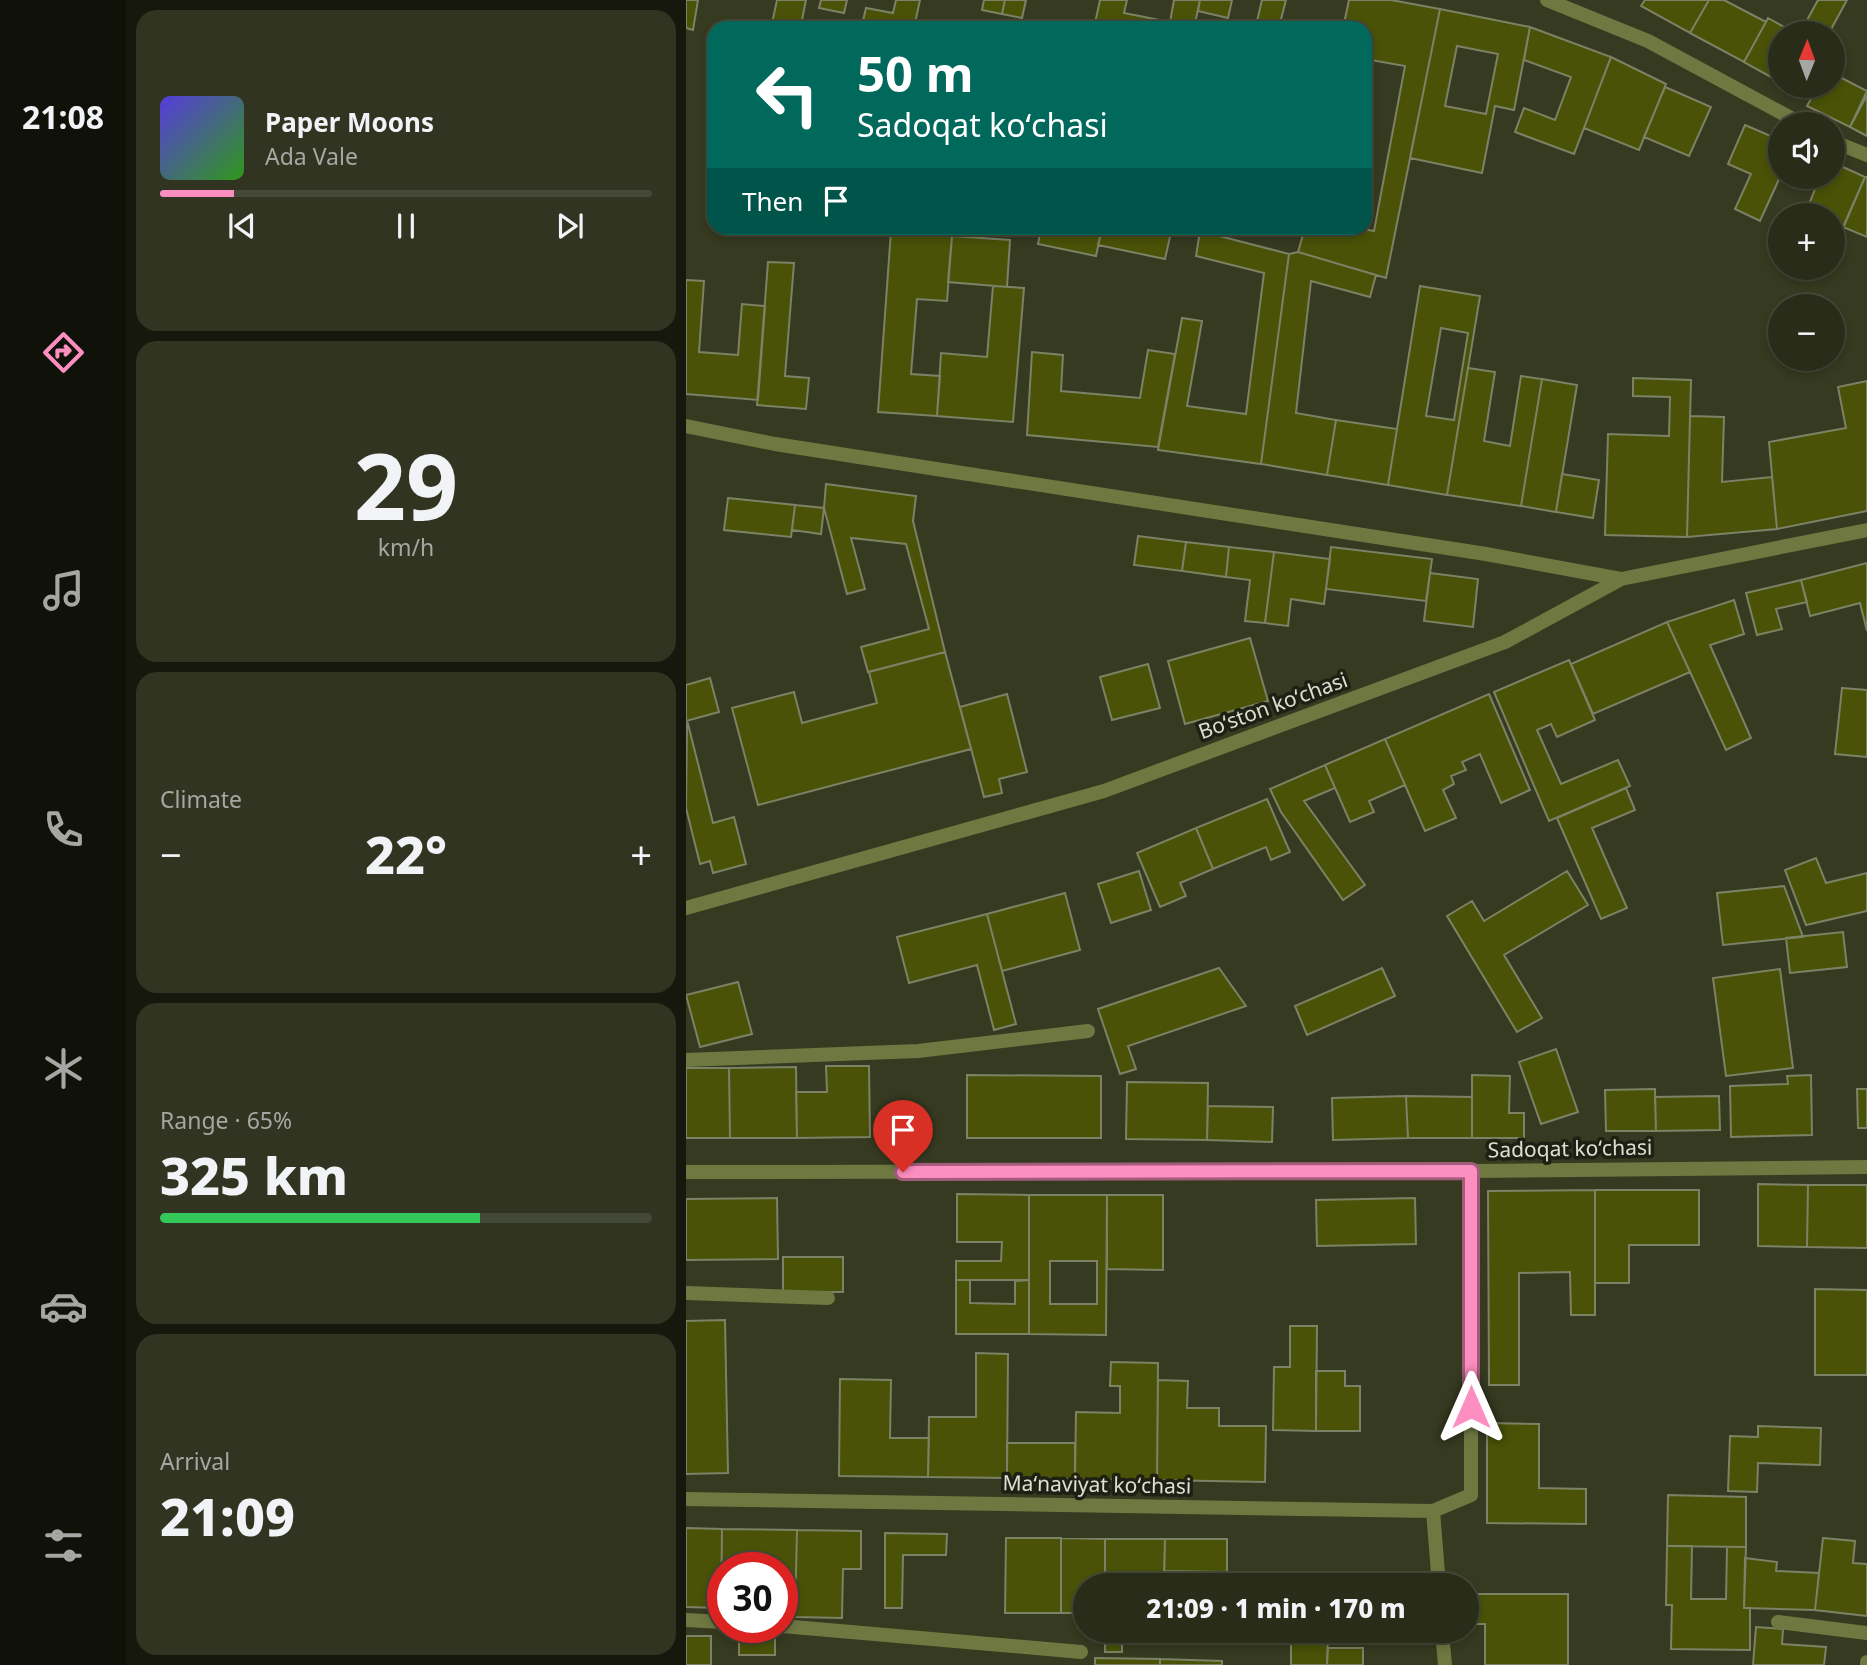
<!DOCTYPE html>
<meta charset="utf-8">
<style>
:root{--surface:#282c18;--page:#303421;--text:#f1f3f6;--muted:#a5a7a2;--line:#444837;--accent:#fd8ec0}
body{margin:0;font-family:"Noto Sans",sans-serif;background:var(--page);color:var(--text);height:100vh;display:flex;flex-direction:column;font-size:26px;white-space:nowrap}
*{box-sizing:border-box;margin:0}
p{font-size:23px;color:var(--muted)}
.icon{flex:none;width:38px;height:38px;fill:none;stroke:currentColor;stroke-width:2;stroke-linecap:round;stroke-linejoin:round}
.map{position:relative;flex:1;overflow:hidden}
.side{display:flex;flex-direction:column;gap:10px;padding:10px;background:#16180d;width:560px}
.side>*{flex:none}
.banner{position:absolute;left:21px;top:21px;width:665px;height:214px;border-radius:21px;box-shadow:0 4px 10px #0003,0 0 0 2px var(--line);background:#00695c;color:#fff;overflow:hidden}
.needle{width:46px;rotate:1deg}
.fabs{position:absolute;left:1082px;top:21px;display:grid;gap:14px}
.fabs a{display:grid;place-items:center;width:77px;height:77px;border-radius:50%;background:var(--surface);box-shadow:0 4px 10px #0003,0 0 0 2px var(--line);font-size:35px}
.speed{position:absolute;left:21px;top:1552px;display:flex;gap:14px;font-size:35px;font-weight:700;text-align:center}
.speed>*{display:grid;place-content:center;width:91px;height:91px;border-radius:50%;background:var(--surface);box-shadow:0 4px 10px #0003,0 0 0 2px var(--line);line-height:1}
.speed .limit{border:10px solid #d22;background:#fff;color:#111}
.pin{position:absolute;display:grid;place-items:center;width:60px;height:60px;color:#fff;margin:-72px -30px;border-radius:50% 50% 50% 0;rotate:-45deg;box-shadow:0 0 7px #0007}
.pin .icon{rotate:45deg}
.me{position:absolute;width:77px;margin:-38px;rotate:0deg;stroke-linejoin:round;filter:drop-shadow(0 0 5px #0008)}
.turn{display:flex;align-items:center;gap:24px;height:147px;padding:0 35px;font-size:32px}
.turn .icon{width:91px;height:91px;stroke-width:2.5}
.turn b{display:block;font-size:49px;line-height:60px}
.then{display:flex;align-items:center;height:66px;padding:0 35px;background:#0003;gap:14px;font-size:26px}
.big{font-size:52px;font-weight:800;line-height:1.1}
.side .card{flex:1;display:flex;flex-direction:column;justify-content:center;gap:10px;min-width:0;padding:0 24px;border-radius:21px;background:var(--page)}
.side .dial{align-items:center;gap:0}
.dial b{font-size:91px;line-height:1}
.song{display:flex;align-items:center;gap:21px}
.cover{width:84px;height:84px;border-radius:10px;background:linear-gradient(135deg,hsl(250 70% 55%),hsl(110 70% 35%))}
.played{height:7px;border-radius:4px;background:linear-gradient(90deg,var(--accent) 15%,var(--line) 15%)}
.keys{display:flex;justify-content:space-around;direction:ltr}
.heat{display:flex;justify-content:space-between;align-items:center;font-size:38px;direction:ltr}
.charge{height:10px;border-radius:5px;background:linear-gradient(90deg,#34c759 65%,var(--line) 0)}
.trip{position:absolute;left:387px;top:1573px;width:406px;height:70px;border-radius:35px;background:var(--surface);box-shadow:0 4px 10px #0003,0 0 0 2px var(--line);font-weight:800;line-height:70px;text-align:center}
main{display:flex;flex:1;min-height:0}
.menu{display:flex;flex-direction:column;width:126px;justify-content:space-around;align-items:center;background:#10120a;color:var(--muted)}
.menu .icon{width:49px;height:49px}
.menu .selected{color:var(--accent)}
.menu b{font-size:32px;color:var(--text)}
.map>svg:first-child{display:block}
.building{fill:#495207;stroke:#7c8265;stroke-width:2;fill-rule:evenodd}
.lines{fill:none;stroke-linecap:round;stroke-linejoin:round}
.service{stroke:#6f7841;stroke-width:14}
.minor{stroke:#6f7841;stroke-width:14}
.route-casing{stroke:#a45c7d;stroke-width:18}
.route{stroke:#fd8ec0;stroke-width:12}
.labels{text-anchor:middle;stroke-width:7;stroke-linejoin:round;paint-order:stroke}
.street-label{font-size:21px;fill:#dce0d0;stroke:#1e2014}
</style>
<main>
<nav class="menu">
<b>21:08</b>
<svg class="icon selected" aria-label="directions" viewBox="0 0 24 24"><path d="M12 3l9 9-9 9-9-9zM9 14v-3h6M13 9l2 2-2 2"/></svg>
<svg class="icon" aria-label="music" viewBox="0 0 24 24"><path d="M9 18V5l10-2v13"/><circle cx="6" cy="18" r="3"/><circle cx="16" cy="16" r="3"/></svg>
<svg class="icon" aria-label="phone" viewBox="0 0 24 24"><path d="M5 4h4l2 5-3 2q2 4 5 5l2-3 5 2v4C11 20 4 13 5 4z"/></svg>
<svg class="icon" aria-label="climate" viewBox="0 0 24 24"><path d="M12 3v18M4 7l16 10M4 17L20 7"/></svg>
<svg class="icon" aria-label="car" viewBox="0 0 24 24"><path d="M5 17H2v-5l4-1 3-4h7l3 4 3 1v5h-3M9 17h6M6 11h13"/><circle cx="7" cy="17" r="2"/><circle cx="17" cy="17" r="2"/></svg>
<svg class="icon" aria-label="filters" viewBox="0 0 24 24"><path d="M4 7h16M4 17h16"/><circle cx="9" cy="7" r="2"/><circle cx="15" cy="17" r="2"/></svg>
</nav>
<section class="side">
<div class="card">
<div class="song"><i class="cover"></i><div><b>Paper Moons</b><p>Ada Vale</p></div></div>
<div class="played"></div>
<div class="keys"><svg class="icon" aria-label="previous" viewBox="0 0 24 24"><path d="M18 5L8 12l10 7zM5 5v14"/></svg><svg class="icon" aria-label="pause" viewBox="0 0 24 24"><path d="M8 5v14M16 5v14"/></svg><svg class="icon" aria-label="next" viewBox="0 0 24 24"><path d="M6 5l10 7-10 7zM19 5v14"/></svg></div>
</div>
<div class="card dial"><b>29</b><p>km/h</p></div>
<div class="card"><p>Climate</p>
<div class="heat"><a>−</a><b class="big">22°</b><a>+</a></div>
</div>
<div class="card"><p>Range · 65%</p><b class="big">325 km</b><div class="charge"></div></div>
<div class="card"><p>Arrival</p><b class="big">21:09</b></div>
</section>
<div class="map">
<svg width="1181" height="1665" viewBox="0 0 1181 1665">
<rect width="100%" height="100%" fill="#363a20"/>
<path class="building" d="M0,0H12L7,30L0,28Z
M91,0H120L116,20L126,22L125,28H85Z
M135,0H161L158,13L133,8Z
M210,0H234L228,28L176,25L180,8L207,13Z
M298,0H319L316,14L296,10Z
M319,0H340L336,18L316,14Z
M414,0H441L438,13L484,22L488,0H514L508,28H408Z
M514,0H546L542,18L512,11Z
M576,0H600L593,27L571,21Z
M663,0H705L754,9L700,278L612,252L619,228H671L688,231L719,66L679,59V28H657Z
M959,0H1023L1004,33L955,6Z
M1023,0H1038L1080,22L1058,62L1004,33Z
M1132,0H1161L1143,33H1114Z
M754,9L844,27L828,110L809,106L796,173L724,158ZM771,46L812,54L800,114L759,106Z
M1082,18L1109,33H1094V82L1058,62Z
M844,27L925,57L888,154L829,132L838,108L869,120L885,77L838,60Z
M925,57L980,84L953,150L898,128Z
M1146,73L1181,91L1164,127L1121,106L1132,86H1146Z
M979,87L1025,107L1003,156L958,137Z
M1181,95V136L1164,127Z
M1059,125L1094,140V177L1074,221L1049,209L1065,174L1042,164Z
M1146,162L1179,177L1146,254V215L1119,214L1134,177H1146Z
M1179,177H1181V237L1157,227Z
M355,228H416L410,256L352,244Z
M416,228H486L479,259L412,245Z
M205,231L266,236L261,301L231,299L225,374L254,376L251,416L192,412Z
M514,231L603,254L575,464L472,450L496,318L516,321L501,406L560,414L578,273L510,256Z
M266,236L324,240L321,287L262,282Z
M612,252L690,275L684,297L625,281L610,413L650,420L641,475L575,464L603,254Z
M82,262L108,263L99,376L123,378L120,409L71,405Z
M0,280L18,281L13,352L52,355L56,304L79,306L72,400L0,394Z
M307,286L338,288L327,422L251,416L255,353L301,357Z
M734,286L794,296L761,495L702,485ZM755,328L782,333L768,420L740,416Z
M462,350L489,354L472,447L341,435L346,352L377,355L375,391L454,398Z
M782,368L809,372L798,441L824,446L835,376L856,379L835,506L761,495Z
M947,378L1005,380L1001,537L919,535L922,434L983,436L984,397L947,396Z
M856,379L891,385L870,512L835,506Z
M1181,381V511L1091,529L1083,442L1160,428L1152,387Z
M1004,416L1038,417L1036,482L1086,477L1091,529L1001,537Z
M650,420L711,429L702,485L641,475Z
M876,474L913,480L907,518L870,512Z
M140,484L230,496L227,521L259,652L182,672L175,647L243,629L220,544L165,538L179,589L161,594L138,508Z
M42,498L109,505L105,537L38,530Z
M109,505L138,508L135,534L106,530Z
M452,536L500,542L496,571L448,565Z
M500,542L543,547L540,577L496,571Z
M543,547L588,552L579,623L559,621L564,580L540,577Z
M645,547L746,559L740,601L640,589Z
M588,552L644,559L638,604L605,599L602,626L579,623Z
M1181,563V631L1174,603L1124,616L1115,580Z
M744,573L792,579L787,627L738,621Z
M1115,580L1121,602L1090,609L1096,629L1071,635L1060,593Z
M1048,600L1058,634L1024,645L1065,738L1040,750L981,622Z
M981,622L1004,672L907,714L885,664Z
M564,638L582,701L499,724L482,661Z
M259,652L285,749L72,805L46,708L108,692L116,723L191,703L183,672Z
M883,660L909,720L871,737L865,724L851,730L875,784L932,760L944,786L863,821L808,692Z
M462,664L474,708L426,720L414,677Z
M24,678L33,712L0,721V685Z
M1156,688L1181,690V757L1149,754Z
M321,694L341,772L313,779L316,793L298,797L274,707Z
M803,694L844,790L815,803L794,754L776,762L780,770L765,776L768,784L757,790L770,818L739,831L699,739Z
M1,720L27,823L48,817L60,864L27,873L24,861L14,864L0,808Z
M699,739L719,785L683,801L688,812L664,822L639,765Z
M639,765L649,788L618,801L679,885L657,900L595,812L584,789Z
M940,788L949,810L906,828L941,908L915,919L871,818Z
M581,799L604,852L585,860L580,847L527,869L510,828Z
M510,828L527,869L494,883L500,896L474,907L451,853Z
M1130,858L1140,883L1181,873V911L1120,925L1099,870Z
M453,871L465,910L425,923L412,884Z
M881,871L902,905L818,955L856,1018L831,1032L761,916L786,901L798,921Z
M1098,886L1117,937L1037,945L1031,893Z
M379,893L394,950L316,971L301,914Z
M301,914L330,1024L308,1030L291,965L223,983L211,937Z
M1157,932L1161,967L1104,973L1100,938Z
M533,968L560,1006L442,1046L450,1069L434,1074L412,1009Z
M696,968L709,996L621,1035L609,1006Z
M1094,969L1107,1068L1040,1076L1027,978Z
M52,982L66,1034L14,1047L0,995Z
M870,1049L892,1112L855,1124L833,1062Z
M140,1066H183L184,1137L111,1138L110,1092H141Z
M110,1067L111,1138H44L43,1068Z
M0,1068H43L44,1138H0Z
M281,1075L415,1076V1138H281Z
M786,1075L824,1076L823,1113H838V1138H786Z
M1125,1075L1126,1135L1045,1137L1044,1086L1102,1084L1101,1076Z
M441,1082L522,1083L521,1140L440,1139Z
M969,1089L970,1131H920L919,1090Z
M1171,1089H1181V1128H1172Z
M720,1096L786,1097V1138H722Z
M720,1096L722,1138L647,1140L646,1098Z
M1033,1096L1034,1130L970,1131L969,1097Z
M522,1106L587,1107L586,1142L521,1140Z
M1072,1184L1122,1185L1121,1247L1072,1246Z
M1122,1185H1181V1248L1121,1247Z
M909,1190H1013V1245H943V1283H909Z
M909,1190V1315H885L884,1272L833,1273V1385H803L802,1191Z
M271,1194L343,1195V1280H270V1261H315L316,1242H271Z
M343,1195H421L420,1335L343,1334ZM364,1261H411V1304H364Z
M421,1195H477V1270L421,1269Z
M91,1198L92,1259L0,1260V1199Z
M729,1198L730,1244L631,1246L630,1200Z
M97,1257H157V1292H97Z
M270,1280H284V1303L329,1304V1281L343,1280V1334H270Z
M1129,1289L1181,1290V1375H1129Z
M39,1320L42,1473L0,1474V1321Z
M604,1326H631L630,1431L587,1430L588,1367H604Z
M290,1353L322,1354L321,1478L242,1477L243,1417H290Z
M425,1362L472,1363L471,1480L389,1479L390,1412L434,1413V1386H424Z
M630,1371H659V1386H674V1431H630Z
M154,1379L205,1380L204,1438H243L242,1477L153,1476Z
M472,1380L502,1381L501,1408H533V1426H580L579,1482L471,1480Z
M801,1423L853,1424V1488L900,1489V1524L801,1523Z
M1072,1426L1135,1428L1134,1465L1072,1463L1071,1492L1042,1491L1044,1436L1072,1437Z
M321,1443H389V1479L321,1478Z
M982,1495L1060,1497V1547L981,1546Z
M0,1528L36,1529L35,1608L0,1607Z
M36,1529L111,1530L109,1615H96V1568H37L35,1608Z
M111,1530L175,1531V1569H157L156,1618L109,1617Z
M199,1533L261,1534L260,1555H217L216,1608H199Z
M320,1538H375V1613H319Z
M375,1538L419,1539V1586H399V1613H375Z
M1137,1538L1169,1541L1167,1563L1181,1564V1616L1129,1610Z
M419,1539H479L478,1586H419Z
M479,1539H541V1572L478,1571Z
M981,1546H1006L1005,1599H1040L1041,1547H1060L1058,1608H1064V1650L985,1649L986,1605H980Z
M1059,1558L1091,1562L1090,1571L1133,1573L1129,1610L1058,1608Z
M780,1594H882V1665H799V1624H780Z
M1070,1627L1097,1629L1096,1644L1140,1647L1138,1665H1067Z
M53,1628H89V1655H53Z
M419,1631H436V1652H419Z
M605,1631H642L641,1665H605Z
M0,1636H25V1665H0Z
M642,1648H677V1665H641Z
M409,1658L474,1659V1665H409Z
M474,1659L536,1661V1665H474Z"/>
<g class="lines">
<path class="service" d="M0,1060L232,1051L402,1031
M0,1293L142,1298
M0,1620L37,1622
M1092,1622L1181,1633
M96,1626L395,1652
M1181,1665V1662"/>
<path class="minor" d="M861,0L962,41L1116,124
M1146,141L1181,155
M0,426L89,444L800,554L935,579
M0,908L418,791L819,642L935,579L1181,530
M0,1172L785,1171L1181,1167
M0,1499L747,1511L753,1586
M747,1511L785,1495V1171
M756,1631L759,1665"/>
</g>
<g class="lines">
<defs>
<path id="route" d="M217,1172L785,1171V1407"/>
</defs>
<use href="#route" class="route-casing"/>
<use href="#route" class="route"/>
</g>
<g class="labels">
<g class="street-label">
<text transform="translate(587 706) rotate(-20)" y="7">Boʻston koʻchasi</text>
<text transform="translate(884 1149) rotate(-1)" y="7">Sadoqat koʻchasi</text>
<text transform="translate(411 1485) rotate(1)" y="7">Maʻnaviyat koʻchasi</text>
</g>
</g>
</svg>
<div class="fabs">
<a><svg class="needle" viewBox="-14 -14 28 28"><path d="M0-13l5 13h-10z" fill="#e53935"/><path d="M0 13l5-13h-10z" fill="#a5a7a2"/></svg></a>
<a><svg class="icon" aria-label="sound" viewBox="0 0 24 24"><path d="M4 9h4l5-4v14l-5-4H4zM17 9q2 3 0 6"/></svg></a>
<a>+</a>
<a>−</a>
</div>
<div class="speed"><div class="limit">30</div></div>
<div class="pin" style="left:217px;top:1172px;background:#d93025"><svg class="icon" aria-label="arrive" viewBox="0 0 24 24"><path d="M6 21V4h12l-3 4 3 4H6"/></svg></div>
<svg class="me" style="left:785px;top:1407px" viewBox="-20 -20 40 40"><path d="M0-17L14 15 0 8-14 15z" fill="#fd8ec0" stroke="#fff" stroke-width="4"/></svg>
<div class="trip">21:09 · 1 min · 170 m</div>
<div class="banner">
<div class="turn"><svg class="icon" aria-label="left" viewBox="0 0 24 24"><path d="M17 20v-9H6M10 6l-5 5 5 5"/></svg><div><b>50 m</b>Sadoqat koʻchasi</div></div>
<div class="then">Then<svg class="icon" aria-label="arrive" viewBox="0 0 24 24"><path d="M6 21V4h12l-3 4 3 4H6"/></svg></div>
</div>
</div>
</main>
